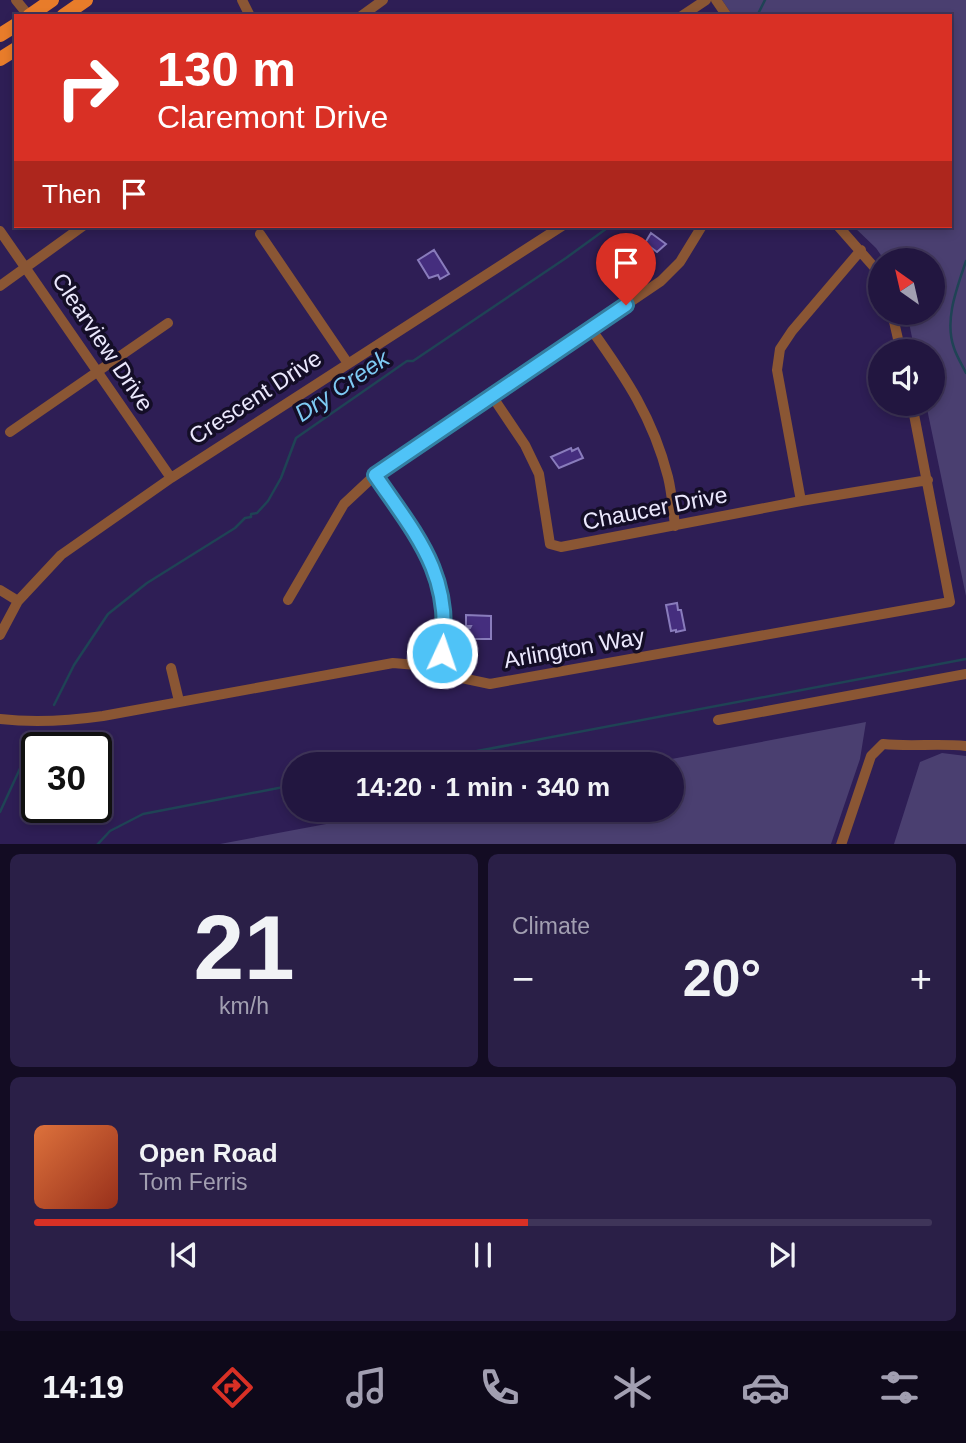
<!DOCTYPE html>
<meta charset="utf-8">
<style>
:root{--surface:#221640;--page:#2a1f47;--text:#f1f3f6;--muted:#a29fb1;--line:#3f3559;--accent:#d93025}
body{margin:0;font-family:Helvetica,sans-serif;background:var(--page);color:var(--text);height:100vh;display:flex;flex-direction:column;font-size:26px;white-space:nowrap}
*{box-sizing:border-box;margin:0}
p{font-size:23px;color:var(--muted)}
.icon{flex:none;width:38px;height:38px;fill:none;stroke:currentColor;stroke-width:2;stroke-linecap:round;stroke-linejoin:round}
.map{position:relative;height:844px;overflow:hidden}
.details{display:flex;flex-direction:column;gap:10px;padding:10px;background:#130c23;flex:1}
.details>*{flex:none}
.guide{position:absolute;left:14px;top:14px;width:938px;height:214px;border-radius:0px;box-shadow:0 4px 10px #0003,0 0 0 2px var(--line);background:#d93025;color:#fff;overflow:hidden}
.needle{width:46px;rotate:326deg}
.buttons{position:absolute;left:868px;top:248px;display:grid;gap:14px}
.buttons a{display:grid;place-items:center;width:77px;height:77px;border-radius:50%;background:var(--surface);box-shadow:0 4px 10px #0003,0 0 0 2px var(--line);font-size:35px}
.speed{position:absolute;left:21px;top:732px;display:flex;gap:14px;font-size:35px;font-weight:700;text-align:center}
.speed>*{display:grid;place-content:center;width:91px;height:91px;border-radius:50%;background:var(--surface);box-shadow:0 4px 10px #0003,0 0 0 2px var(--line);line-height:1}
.speed .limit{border:4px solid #111;border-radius:10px;background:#fff;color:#111}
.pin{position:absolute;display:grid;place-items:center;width:60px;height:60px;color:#fff;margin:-72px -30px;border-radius:50% 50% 50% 0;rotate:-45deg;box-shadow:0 0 7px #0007}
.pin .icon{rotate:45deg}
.me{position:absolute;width:77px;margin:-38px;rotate:3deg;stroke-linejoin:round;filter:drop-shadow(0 0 5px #0008)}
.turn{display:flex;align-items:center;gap:24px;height:147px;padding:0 28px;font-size:32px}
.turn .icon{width:91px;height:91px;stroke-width:2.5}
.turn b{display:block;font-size:49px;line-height:60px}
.then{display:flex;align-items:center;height:66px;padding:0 28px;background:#0003;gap:14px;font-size:26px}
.big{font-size:52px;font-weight:700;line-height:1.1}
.details .card{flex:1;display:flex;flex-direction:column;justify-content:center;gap:10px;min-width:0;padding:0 24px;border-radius:10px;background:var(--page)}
.details .dial{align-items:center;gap:0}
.dial b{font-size:91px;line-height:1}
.song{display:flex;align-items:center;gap:21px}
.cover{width:84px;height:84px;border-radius:10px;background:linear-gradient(135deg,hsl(20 70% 55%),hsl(10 70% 35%))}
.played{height:7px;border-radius:4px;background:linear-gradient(90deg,var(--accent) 55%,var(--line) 55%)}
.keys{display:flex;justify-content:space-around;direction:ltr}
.heat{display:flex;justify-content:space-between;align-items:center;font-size:38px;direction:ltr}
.details .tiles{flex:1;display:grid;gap:10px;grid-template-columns:1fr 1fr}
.card:last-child{grid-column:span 2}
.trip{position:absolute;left:282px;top:752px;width:402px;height:70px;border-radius:35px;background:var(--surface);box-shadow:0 4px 10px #0003,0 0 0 2px var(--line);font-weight:700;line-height:70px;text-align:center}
.tab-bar{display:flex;height:112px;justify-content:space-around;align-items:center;background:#0e091a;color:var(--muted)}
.tab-bar .icon{width:49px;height:49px}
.tab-bar .selected{color:var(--accent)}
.tab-bar b{font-size:32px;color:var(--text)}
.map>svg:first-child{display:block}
.green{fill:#4a3f70}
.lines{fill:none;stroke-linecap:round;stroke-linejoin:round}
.stream{stroke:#1f4355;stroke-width:2.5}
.building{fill:#452e7e;stroke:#897cbc;stroke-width:2}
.minor{stroke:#8a5634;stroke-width:10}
.major{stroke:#e87c2a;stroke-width:14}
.route-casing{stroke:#337fa1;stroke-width:18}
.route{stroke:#4fc3f7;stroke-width:12}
.labels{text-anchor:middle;stroke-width:7;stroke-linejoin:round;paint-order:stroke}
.street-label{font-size:23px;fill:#ebe8fd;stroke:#140e27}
.water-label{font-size:24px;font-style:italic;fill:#7ecaf3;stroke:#140e27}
</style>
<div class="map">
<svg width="966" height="845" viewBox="0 0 966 845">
<rect width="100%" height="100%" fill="#2e1e55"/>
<path class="green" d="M722,0H966V596L926,404H933V352H915L907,313H933V261H885L876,248L853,226H950V16H733Z
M866,722L860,759L831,844H220L401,810H672V765H640Z
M942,753L966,756V844H894L920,762Z"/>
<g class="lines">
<path class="stream" d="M757,16L765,0
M966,261C957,288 944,320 954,348C957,357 962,365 966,373
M54,705L74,665L108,614L147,583L235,528L245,518L251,517V514L257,513L268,501L281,478L296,438L407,361H413L566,258L610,226
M403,765L966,659
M0,812L29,749
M97,845L110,831L143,814L294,785"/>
</g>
<path class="building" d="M651,233L666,244L657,252L645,243Z
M629,243L633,247L635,245L650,261L643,267L642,265L638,269L621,250Z
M434,250L449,274L440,279L438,275L429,278L418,260Z
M571,448L572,451L578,448L583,458L559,468L551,457Z
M677,603L678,610H681L685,630L676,632V630L671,631L666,605Z
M466,615L491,616V639H465V628H470L471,626H466Z"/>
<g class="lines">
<path class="minor" d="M16,0L29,16
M242,0L250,16
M716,0L727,16
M361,16L383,0
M682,16L706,0
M838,226L874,267L880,280
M0,231L171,478
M260,234L347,362
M0,286L83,226
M892,313L901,352
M591,329C626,378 653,418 668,477C672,493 673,510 675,526
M492,396L525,445L539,474L550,544L561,547L801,501L928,480
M10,432L168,323
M375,475C403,515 440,557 444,608C446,628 443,648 440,667
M801,501L777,370L780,349L792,331L861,250
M0,590L18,601
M288,600L344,504L375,475L661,281L680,262L702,226
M0,635L18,601L61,555L171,478L562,226
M171,668L179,701
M0,719C35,723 68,721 103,716L393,663L440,667L457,677L490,684L950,602L912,404
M718,720L966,674
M841,845L871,756L883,744C911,747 938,743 966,746"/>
<path class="major" d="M29,16L52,0
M63,16L86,0
M0,35L16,25
M0,59L16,49"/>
</g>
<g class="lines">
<defs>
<path id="route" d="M442,653C453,575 416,535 375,475L626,305"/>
</defs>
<use href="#route" class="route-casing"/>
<use href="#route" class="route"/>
</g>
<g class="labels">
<g class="street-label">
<text transform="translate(103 342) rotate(56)" y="8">Clearview Drive</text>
<text transform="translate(255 397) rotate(-33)" y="8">Crescent Drive</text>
<text transform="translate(655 508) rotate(-11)" y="8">Chaucer Drive</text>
<text transform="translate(574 648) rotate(-10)" y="8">Arlington Way</text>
</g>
<g class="water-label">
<text transform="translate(342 386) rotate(-34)" y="8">Dry Creek</text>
</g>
</g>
</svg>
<div class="buttons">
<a><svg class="needle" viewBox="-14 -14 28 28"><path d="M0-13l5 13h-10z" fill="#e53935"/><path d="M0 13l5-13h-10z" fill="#a29fb1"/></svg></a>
<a><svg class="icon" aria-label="sound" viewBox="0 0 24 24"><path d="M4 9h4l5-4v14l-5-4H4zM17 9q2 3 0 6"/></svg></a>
</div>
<div class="speed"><div class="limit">30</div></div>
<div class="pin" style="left:626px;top:305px;background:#d93025"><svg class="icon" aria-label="arrive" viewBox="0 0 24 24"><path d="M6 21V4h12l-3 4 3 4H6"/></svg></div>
<svg class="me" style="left:442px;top:653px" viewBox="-20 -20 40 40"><circle r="17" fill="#4fc3f7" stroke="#fff" stroke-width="3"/><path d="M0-11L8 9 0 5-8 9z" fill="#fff"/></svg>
<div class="trip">14:20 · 1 min · 340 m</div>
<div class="guide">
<div class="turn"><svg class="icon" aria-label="right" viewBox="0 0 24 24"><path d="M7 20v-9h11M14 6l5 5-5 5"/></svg><div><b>130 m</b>Claremont Drive</div></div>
<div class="then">Then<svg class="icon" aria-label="arrive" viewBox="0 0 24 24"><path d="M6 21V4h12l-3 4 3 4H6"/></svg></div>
</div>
</div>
<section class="details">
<div class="tiles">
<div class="card dial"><b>21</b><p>km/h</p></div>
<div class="card"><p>Climate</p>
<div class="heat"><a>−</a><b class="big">20°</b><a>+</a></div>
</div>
<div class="card">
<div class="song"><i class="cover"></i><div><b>Open Road</b><p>Tom Ferris</p></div></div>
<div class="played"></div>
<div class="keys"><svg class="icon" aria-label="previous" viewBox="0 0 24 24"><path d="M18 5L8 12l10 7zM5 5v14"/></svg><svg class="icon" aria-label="pause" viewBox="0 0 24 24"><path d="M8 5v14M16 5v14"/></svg><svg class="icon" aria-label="next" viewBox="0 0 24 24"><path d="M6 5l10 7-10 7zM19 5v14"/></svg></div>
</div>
</div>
</section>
<nav class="tab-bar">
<b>14:19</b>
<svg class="icon selected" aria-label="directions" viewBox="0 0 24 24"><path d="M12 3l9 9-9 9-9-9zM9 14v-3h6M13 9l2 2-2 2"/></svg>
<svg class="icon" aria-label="music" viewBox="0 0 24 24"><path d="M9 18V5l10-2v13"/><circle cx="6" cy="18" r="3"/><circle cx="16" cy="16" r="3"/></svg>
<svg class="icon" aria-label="phone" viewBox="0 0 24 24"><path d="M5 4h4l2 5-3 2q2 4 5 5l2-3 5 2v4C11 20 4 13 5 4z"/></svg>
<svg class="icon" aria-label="climate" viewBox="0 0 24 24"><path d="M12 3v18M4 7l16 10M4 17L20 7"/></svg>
<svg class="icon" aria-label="car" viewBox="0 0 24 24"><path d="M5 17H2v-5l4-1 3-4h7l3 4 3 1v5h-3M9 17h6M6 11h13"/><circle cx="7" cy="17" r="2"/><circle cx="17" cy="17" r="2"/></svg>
<svg class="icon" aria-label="filters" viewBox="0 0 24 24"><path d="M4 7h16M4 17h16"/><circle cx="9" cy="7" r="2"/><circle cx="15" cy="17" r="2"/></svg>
</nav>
